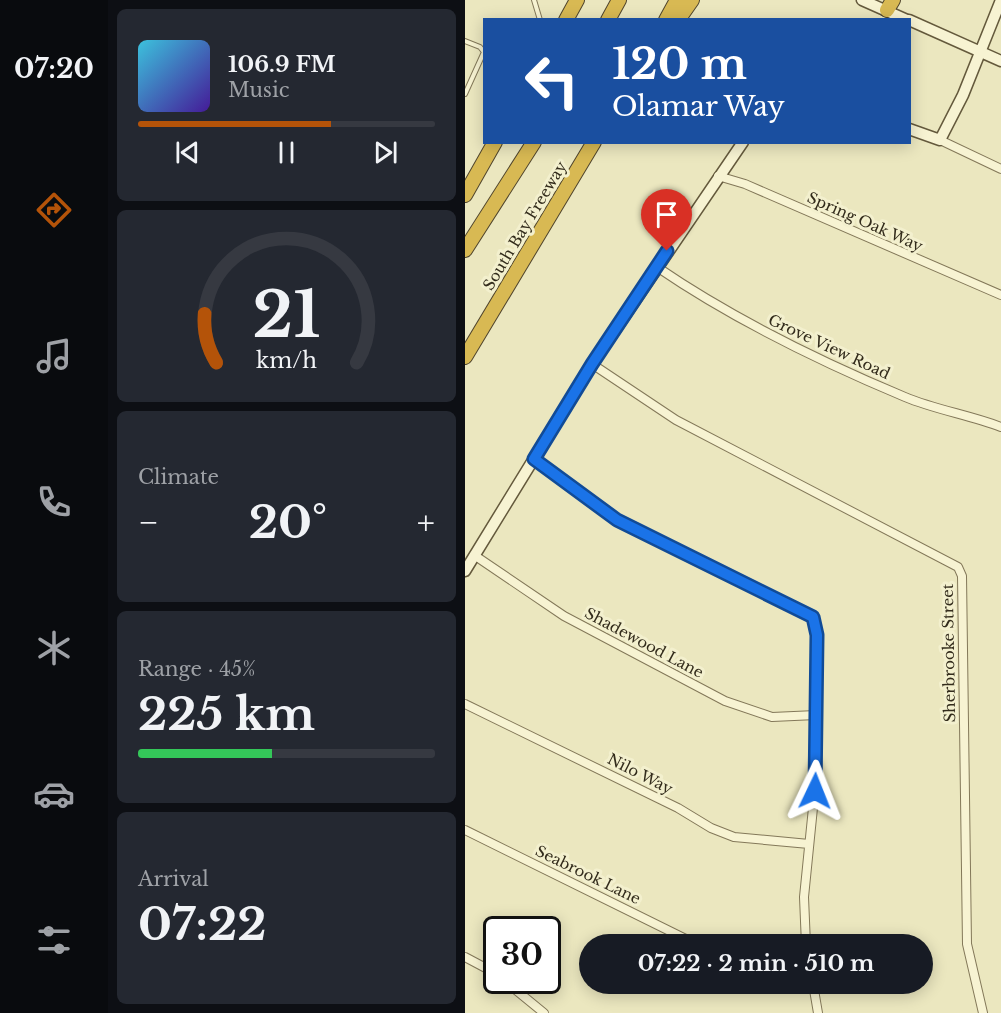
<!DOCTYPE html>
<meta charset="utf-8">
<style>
:root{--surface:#171b24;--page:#242831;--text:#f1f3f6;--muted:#9ea1a6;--line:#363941;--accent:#b45309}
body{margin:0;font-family:"Libre Baskerville",serif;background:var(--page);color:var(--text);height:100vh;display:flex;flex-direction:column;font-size:22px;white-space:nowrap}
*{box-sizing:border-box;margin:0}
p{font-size:20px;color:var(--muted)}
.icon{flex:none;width:33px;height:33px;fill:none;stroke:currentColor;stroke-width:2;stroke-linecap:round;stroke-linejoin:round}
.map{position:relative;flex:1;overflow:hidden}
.panel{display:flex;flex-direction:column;gap:9px;padding:9px;background:#0d0f14;width:357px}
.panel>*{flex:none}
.banner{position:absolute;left:18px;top:18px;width:428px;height:126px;border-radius:0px;box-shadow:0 3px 15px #0003;background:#1a4fa0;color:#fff;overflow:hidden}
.speed{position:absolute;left:18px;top:916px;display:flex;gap:12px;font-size:30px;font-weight:700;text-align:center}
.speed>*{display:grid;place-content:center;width:78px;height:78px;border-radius:50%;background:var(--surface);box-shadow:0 3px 15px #0003;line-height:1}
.speed .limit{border:3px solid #111;border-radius:9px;background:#fff;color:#111}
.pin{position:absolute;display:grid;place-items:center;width:51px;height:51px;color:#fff;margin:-62px -26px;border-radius:50% 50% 50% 0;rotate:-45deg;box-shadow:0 0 6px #0007}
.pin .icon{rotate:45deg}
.me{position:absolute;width:66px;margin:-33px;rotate:2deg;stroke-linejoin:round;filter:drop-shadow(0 0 4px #0008)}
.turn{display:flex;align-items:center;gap:21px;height:126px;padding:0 30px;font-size:27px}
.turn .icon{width:78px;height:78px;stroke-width:2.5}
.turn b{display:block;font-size:42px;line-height:51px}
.big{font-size:45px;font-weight:700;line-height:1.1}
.panel .card{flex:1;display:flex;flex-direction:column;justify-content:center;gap:9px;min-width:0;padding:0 21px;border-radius:9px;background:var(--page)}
.panel .dial{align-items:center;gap:0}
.dial svg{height:156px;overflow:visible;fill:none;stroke:var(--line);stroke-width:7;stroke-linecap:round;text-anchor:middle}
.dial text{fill:var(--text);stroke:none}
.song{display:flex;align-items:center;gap:18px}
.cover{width:72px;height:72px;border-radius:9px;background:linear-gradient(135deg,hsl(190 70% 55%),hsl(260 70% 35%))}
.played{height:6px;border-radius:3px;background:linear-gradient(90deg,var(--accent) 65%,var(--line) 65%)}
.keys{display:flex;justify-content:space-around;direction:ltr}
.heat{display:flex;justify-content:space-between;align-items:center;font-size:33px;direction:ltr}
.charge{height:9px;border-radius:4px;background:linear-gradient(90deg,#34c759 45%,var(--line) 0)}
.trip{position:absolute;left:114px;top:934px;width:354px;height:60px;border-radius:30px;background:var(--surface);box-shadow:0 3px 15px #0003;font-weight:700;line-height:60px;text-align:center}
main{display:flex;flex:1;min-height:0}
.tabs{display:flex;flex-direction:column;width:108px;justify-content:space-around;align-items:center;background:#090b0e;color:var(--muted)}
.tabs .icon{width:42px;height:42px}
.tabs .current{color:var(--accent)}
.tabs b{font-size:27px;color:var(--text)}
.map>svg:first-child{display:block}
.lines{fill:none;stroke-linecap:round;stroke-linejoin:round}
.lane-casing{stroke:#837859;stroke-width:6}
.street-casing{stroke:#837859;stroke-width:10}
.secondary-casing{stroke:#64593c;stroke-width:13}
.highway-casing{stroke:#50452d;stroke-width:16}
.lane{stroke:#f7f3d2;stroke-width:4}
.street{stroke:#f7f3d2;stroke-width:8}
.secondary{stroke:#f7f3d2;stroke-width:10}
.highway{stroke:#d8b953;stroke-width:14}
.route-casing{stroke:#114b97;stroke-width:15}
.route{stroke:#1a73e8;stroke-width:10}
.labels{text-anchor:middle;stroke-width:6;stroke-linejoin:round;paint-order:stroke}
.street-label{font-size:15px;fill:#332c1c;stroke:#f3f0ce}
</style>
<main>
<nav class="tabs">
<b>07:20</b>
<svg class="icon current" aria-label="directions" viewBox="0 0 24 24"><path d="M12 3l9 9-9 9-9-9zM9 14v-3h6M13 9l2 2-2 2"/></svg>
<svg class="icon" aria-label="music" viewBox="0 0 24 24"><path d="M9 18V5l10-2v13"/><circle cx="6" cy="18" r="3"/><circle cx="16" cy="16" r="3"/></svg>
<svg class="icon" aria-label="phone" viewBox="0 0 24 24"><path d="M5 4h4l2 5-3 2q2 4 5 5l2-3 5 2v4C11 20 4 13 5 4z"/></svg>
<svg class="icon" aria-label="climate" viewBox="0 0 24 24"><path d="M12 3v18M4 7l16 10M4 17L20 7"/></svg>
<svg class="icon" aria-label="car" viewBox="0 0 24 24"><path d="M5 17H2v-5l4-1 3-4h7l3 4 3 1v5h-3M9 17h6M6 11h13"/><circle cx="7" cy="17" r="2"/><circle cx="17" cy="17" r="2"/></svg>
<svg class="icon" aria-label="filters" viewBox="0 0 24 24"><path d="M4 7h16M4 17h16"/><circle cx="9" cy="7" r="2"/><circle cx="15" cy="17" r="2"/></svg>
</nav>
<section class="panel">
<div class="card">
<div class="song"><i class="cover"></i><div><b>106.9 FM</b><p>Music</p></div></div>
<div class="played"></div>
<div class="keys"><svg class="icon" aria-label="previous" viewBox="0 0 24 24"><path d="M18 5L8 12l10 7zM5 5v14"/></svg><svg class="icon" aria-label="pause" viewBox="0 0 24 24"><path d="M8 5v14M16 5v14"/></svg><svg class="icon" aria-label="next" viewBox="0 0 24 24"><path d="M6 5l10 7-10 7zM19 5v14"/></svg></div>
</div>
<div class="card dial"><svg viewBox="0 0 100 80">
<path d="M14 69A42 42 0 1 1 86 69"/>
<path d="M14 69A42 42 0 0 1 8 44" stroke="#b45309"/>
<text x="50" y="56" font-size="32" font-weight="700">21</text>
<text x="50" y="72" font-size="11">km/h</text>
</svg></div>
<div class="card"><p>Climate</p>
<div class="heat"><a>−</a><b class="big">20°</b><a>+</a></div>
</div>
<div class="card"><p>Range · 45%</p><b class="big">225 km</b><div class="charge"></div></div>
<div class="card"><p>Arrival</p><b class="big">07:22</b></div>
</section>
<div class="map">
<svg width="536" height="1013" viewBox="0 0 536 1013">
<rect width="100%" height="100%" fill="#ebe7bf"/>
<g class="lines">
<defs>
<path id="lane" d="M69,0L75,20
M0,41L15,47L19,52L0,94"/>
<path id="street" d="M475,140L536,169
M253,176L280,184L536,295
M192,267C268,319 354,361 440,397C471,410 505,415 536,427
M127,364L211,420L493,567L497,576L502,944L518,1013
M69,459L152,520L348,617L352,635L351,778L339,897L341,945
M9,555L99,616L260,701L307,717L351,715
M0,704L213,808L246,828L269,837L344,844
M0,830L233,945
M0,957L32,974
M40,981L79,1013
M348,984L353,1013"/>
<path id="secondary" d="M397,0L442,20
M444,20L536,61
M444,129L475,140L498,95L536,0
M0,571L127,364L278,142"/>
<path id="highway" d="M422,10L428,0
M101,20L112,0
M143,20L154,0
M201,20L212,0
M213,20L227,0
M0,195L30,142
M0,250L69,142
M0,357L129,142"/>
</defs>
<use href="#lane" class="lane-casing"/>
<use href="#street" class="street-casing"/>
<use href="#secondary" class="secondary-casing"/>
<use href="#highway" class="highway-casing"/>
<use href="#lane" class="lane"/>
<use href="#street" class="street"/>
<use href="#secondary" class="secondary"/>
<use href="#highway" class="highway"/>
</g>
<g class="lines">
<defs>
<path id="route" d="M202,251L127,364L69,459L152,520L348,617L352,635L350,791"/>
</defs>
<use href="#route" class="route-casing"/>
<use href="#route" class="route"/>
</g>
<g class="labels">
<g class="street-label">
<text transform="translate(400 222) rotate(24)" y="5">Spring Oak Way</text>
<text transform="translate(60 226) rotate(-59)" y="5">South Bay Freeway</text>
<text transform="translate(364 347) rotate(25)" y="5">Grove View Road</text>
<text transform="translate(179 643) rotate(28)" y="5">Shadewood Lane</text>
<text transform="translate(484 653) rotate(-91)" y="5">Sherbrooke Street</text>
<text transform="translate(175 774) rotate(27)" y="5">Nilo Way</text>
<text transform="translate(123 875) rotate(26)" y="5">Seabrook Lane</text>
</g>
</g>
</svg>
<div class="speed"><div class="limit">30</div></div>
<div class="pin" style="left:202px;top:251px;background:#d93025"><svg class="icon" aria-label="arrive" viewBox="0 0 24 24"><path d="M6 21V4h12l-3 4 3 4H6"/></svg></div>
<svg class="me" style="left:350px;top:791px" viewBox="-20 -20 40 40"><path d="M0-17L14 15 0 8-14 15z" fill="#1a73e8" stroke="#fff" stroke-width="4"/></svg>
<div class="trip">07:22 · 2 min · 510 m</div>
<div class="banner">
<div class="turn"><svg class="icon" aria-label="left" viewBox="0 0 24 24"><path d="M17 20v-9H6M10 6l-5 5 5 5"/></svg><div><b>120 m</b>Olamar Way</div></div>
</div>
</div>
</main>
